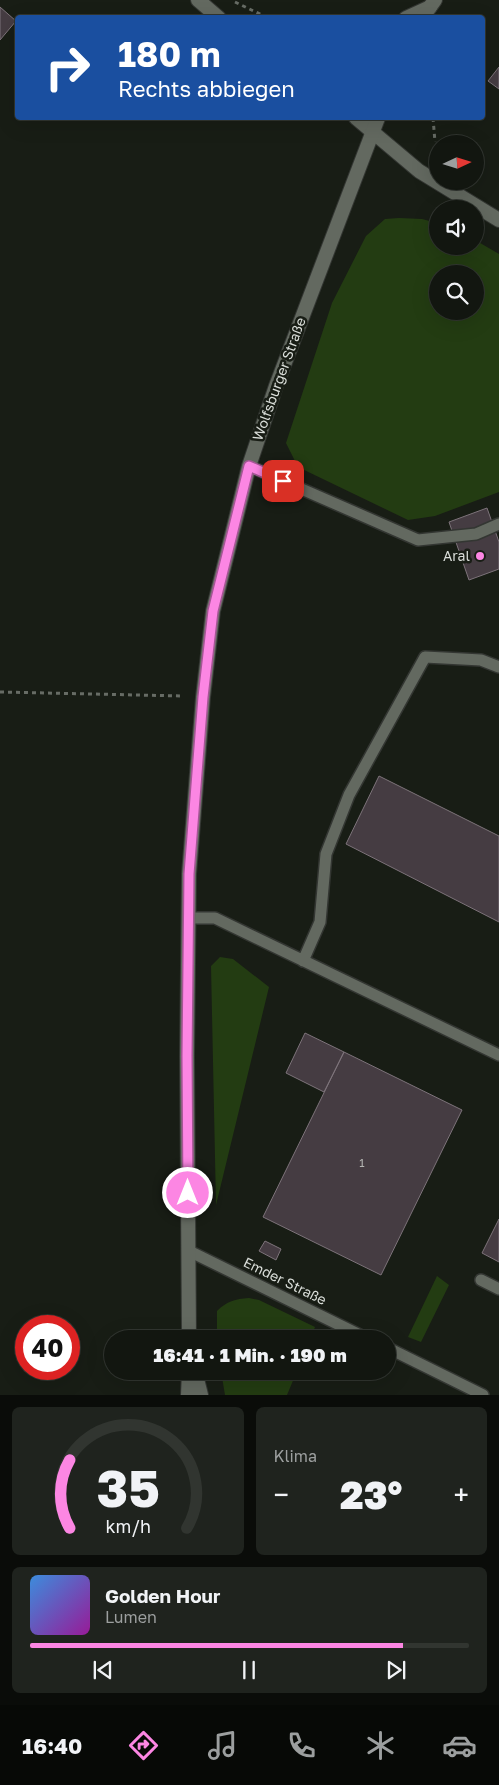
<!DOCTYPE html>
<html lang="de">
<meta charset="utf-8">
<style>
:root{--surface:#121610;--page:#1f231e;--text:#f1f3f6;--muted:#9c9f9f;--line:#313530;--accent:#fc86e3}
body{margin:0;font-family:"Golos Text",sans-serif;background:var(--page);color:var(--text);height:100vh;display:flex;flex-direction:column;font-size:19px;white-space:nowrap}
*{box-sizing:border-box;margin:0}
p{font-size:16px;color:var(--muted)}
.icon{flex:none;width:28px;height:28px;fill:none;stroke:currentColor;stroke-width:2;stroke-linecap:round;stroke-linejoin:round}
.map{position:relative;height:1395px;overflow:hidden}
.details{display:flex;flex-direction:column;gap:12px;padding:12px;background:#0a0c09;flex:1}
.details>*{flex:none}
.hud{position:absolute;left:15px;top:15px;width:470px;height:105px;border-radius:5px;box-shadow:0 5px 20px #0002,0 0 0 1px var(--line);background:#1a4fa0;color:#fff;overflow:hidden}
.needle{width:32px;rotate:86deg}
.controls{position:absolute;left:429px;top:135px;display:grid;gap:10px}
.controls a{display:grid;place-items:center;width:55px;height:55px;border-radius:50%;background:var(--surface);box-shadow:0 5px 20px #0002,0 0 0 1px var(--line);font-size:25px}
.speed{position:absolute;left:15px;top:1315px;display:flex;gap:10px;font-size:25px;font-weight:700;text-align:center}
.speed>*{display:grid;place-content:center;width:65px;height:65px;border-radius:50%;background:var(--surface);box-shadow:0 5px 20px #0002,0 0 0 1px var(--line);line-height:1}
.speed .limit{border:8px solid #d22;background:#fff;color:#111}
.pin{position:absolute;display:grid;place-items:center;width:42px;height:42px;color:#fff;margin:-21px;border-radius:10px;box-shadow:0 2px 8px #0006}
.me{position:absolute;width:55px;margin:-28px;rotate:0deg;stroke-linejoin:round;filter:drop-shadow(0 0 4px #0008)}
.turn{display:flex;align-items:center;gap:18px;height:105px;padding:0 20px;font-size:22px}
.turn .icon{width:65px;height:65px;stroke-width:2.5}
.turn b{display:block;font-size:35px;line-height:42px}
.big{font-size:38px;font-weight:800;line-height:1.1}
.details .widget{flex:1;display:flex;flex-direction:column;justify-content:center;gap:8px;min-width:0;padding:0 18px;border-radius:8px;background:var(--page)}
.details .dial{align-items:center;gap:0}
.dial svg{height:130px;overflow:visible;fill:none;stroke:var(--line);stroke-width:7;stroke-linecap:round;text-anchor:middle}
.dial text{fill:var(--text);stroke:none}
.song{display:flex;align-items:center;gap:15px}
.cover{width:60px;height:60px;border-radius:8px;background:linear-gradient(135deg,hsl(210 70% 55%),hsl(300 70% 35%))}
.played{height:5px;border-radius:2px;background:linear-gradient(90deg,var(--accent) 85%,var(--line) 85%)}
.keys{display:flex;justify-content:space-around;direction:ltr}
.heat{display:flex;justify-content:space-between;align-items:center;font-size:28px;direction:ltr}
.details .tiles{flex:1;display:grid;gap:12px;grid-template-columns:1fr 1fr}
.widget:last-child{grid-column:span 2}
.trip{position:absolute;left:104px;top:1330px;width:292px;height:50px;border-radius:25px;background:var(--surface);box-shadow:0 5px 20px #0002,0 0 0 1px var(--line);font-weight:800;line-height:50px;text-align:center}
.tab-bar{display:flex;height:80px;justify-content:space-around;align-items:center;background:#070906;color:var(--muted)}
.tab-bar .icon{width:35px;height:35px}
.tab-bar .selected{color:var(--accent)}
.tab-bar b{font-size:22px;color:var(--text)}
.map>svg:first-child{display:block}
.green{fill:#233c12;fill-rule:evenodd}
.building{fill:#453c42;stroke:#7d737a}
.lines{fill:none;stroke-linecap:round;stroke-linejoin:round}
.service-casing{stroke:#333632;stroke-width:14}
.minor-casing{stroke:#333632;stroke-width:16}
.tertiary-casing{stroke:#333632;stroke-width:16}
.path{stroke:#676c65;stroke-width:3;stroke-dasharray:4 4;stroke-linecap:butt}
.service{stroke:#636960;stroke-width:11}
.minor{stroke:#636960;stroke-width:14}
.tertiary{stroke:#636960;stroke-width:14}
.route-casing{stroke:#a45794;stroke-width:12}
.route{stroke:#fc86e3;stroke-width:9}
.poi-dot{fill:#fc86e3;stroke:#181d15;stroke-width:2}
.labels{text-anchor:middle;stroke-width:5;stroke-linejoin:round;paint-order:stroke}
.number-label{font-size:11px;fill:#b4b5b2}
.street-label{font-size:14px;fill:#d9ddd8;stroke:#181d15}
.poi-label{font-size:14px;fill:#d9ddd8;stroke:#181d15;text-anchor:end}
</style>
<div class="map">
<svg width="499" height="1395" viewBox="0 0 499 1395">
<rect width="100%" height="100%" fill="#181d15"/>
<path class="green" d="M399,218L422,219L437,223L438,246H475V240L499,254V492L435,516L408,520L298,467L286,443L332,303L366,236L385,219ZM438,274H475V311H438Z
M220,957L233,959L269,987L216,1205L211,966Z
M437,1276L449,1285L421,1342L408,1337Z
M249,1298L259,1300L315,1327L310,1339H217V1311C227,1301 235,1299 249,1298Z
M221,1371H297L287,1395H225Z"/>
<path class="building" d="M0,7L16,21L0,40Z
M499,67V89L488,81Z
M487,508L499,542V569L469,580L449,522Z
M379,776L499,836V922L346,844Z
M305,1033L344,1052L324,1092L286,1073Z
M344,1052L462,1110L381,1275L263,1217Z
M499,1219V1262L482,1253Z
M265,1241L281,1249L276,1260L259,1251Z"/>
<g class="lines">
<defs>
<path id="service" d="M249,466L418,540L476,534L499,524
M189,918H215L499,1055
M303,961L320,922L326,854L349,795L425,657L481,660L499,667
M189,1251L368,1339
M481,1280L499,1289
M388,1348L483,1395"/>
<path id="minor" d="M198,0L219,18
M406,18L430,7
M356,118L419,171L499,220"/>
<path id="tertiary" d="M422,18L435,0
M189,1339L187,1056L189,874L203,697L213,611L249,466L276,386L378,118
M195,1371L201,1395
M188,1395L189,1371"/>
</defs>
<use href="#service" class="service-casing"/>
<use href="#minor" class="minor-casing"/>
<use href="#tertiary" class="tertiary-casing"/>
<path class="path" d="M235,2L268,18
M433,118L435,142
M0,692L183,696"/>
<use href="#service" class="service"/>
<use href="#minor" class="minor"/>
<use href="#tertiary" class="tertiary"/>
</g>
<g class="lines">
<defs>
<path id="route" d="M188,1193L187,1056L189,874L203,697L213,611L249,466L283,481"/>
</defs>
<use href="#route" class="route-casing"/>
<use href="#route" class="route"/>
</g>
<circle class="poi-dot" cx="480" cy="556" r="5"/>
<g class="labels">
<g class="number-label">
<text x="362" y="1167">1</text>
</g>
<g class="street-label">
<text transform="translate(279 379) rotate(-70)" y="5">Wolfsburger Straße</text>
<text transform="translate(285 1281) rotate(26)" y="5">Emder Straße</text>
</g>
<g class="poi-label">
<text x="470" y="561">Aral</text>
</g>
</g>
</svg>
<div class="controls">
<a><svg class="needle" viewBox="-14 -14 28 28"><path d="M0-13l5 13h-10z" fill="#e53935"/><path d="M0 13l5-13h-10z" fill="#9c9f9f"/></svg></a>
<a><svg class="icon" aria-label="sound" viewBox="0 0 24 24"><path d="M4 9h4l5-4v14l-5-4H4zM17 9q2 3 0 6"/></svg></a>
<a><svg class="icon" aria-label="search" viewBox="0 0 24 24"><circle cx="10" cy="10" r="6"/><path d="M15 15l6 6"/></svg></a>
</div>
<div class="speed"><div class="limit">40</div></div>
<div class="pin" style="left:283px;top:481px;background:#d93025"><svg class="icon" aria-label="arrive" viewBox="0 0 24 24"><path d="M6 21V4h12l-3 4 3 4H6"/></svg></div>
<svg class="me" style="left:188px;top:1193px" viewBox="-20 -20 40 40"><circle r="17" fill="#fc86e3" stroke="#fff" stroke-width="3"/><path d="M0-11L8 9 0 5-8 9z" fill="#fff"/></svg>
<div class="trip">16:41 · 1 Min. · 190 m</div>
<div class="hud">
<div class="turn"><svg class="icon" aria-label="right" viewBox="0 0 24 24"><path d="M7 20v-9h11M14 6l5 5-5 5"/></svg><div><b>180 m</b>Rechts abbiegen</div></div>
</div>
</div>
<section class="details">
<div class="tiles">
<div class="widget dial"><svg viewBox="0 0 100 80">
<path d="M14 69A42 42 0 1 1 86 69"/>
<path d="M14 69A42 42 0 0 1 14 27" stroke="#fc86e3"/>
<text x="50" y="56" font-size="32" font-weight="700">35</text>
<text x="50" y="72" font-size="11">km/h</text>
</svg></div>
<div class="widget"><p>Klima</p>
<div class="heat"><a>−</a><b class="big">23°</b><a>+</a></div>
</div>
<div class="widget">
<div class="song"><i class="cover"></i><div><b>Golden Hour</b><p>Lumen</p></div></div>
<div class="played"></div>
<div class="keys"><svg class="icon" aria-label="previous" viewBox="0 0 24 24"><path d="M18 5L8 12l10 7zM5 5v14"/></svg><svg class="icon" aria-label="pause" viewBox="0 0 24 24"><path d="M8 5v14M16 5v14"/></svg><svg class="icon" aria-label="next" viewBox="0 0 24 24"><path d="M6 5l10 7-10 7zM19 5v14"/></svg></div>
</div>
</div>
</section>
<nav class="tab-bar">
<b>16:40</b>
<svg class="icon selected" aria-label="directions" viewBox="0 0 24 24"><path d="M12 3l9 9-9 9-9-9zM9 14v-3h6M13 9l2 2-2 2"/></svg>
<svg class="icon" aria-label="music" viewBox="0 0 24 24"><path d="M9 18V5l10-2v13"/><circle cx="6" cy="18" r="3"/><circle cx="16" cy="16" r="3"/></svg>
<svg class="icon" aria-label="phone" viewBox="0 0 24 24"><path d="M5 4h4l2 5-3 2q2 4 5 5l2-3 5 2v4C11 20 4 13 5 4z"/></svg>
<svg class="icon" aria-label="climate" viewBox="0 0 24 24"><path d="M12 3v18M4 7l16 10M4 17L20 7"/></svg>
<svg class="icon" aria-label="car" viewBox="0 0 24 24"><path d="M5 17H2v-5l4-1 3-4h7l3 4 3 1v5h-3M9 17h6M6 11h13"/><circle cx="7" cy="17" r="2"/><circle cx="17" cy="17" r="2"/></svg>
</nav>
